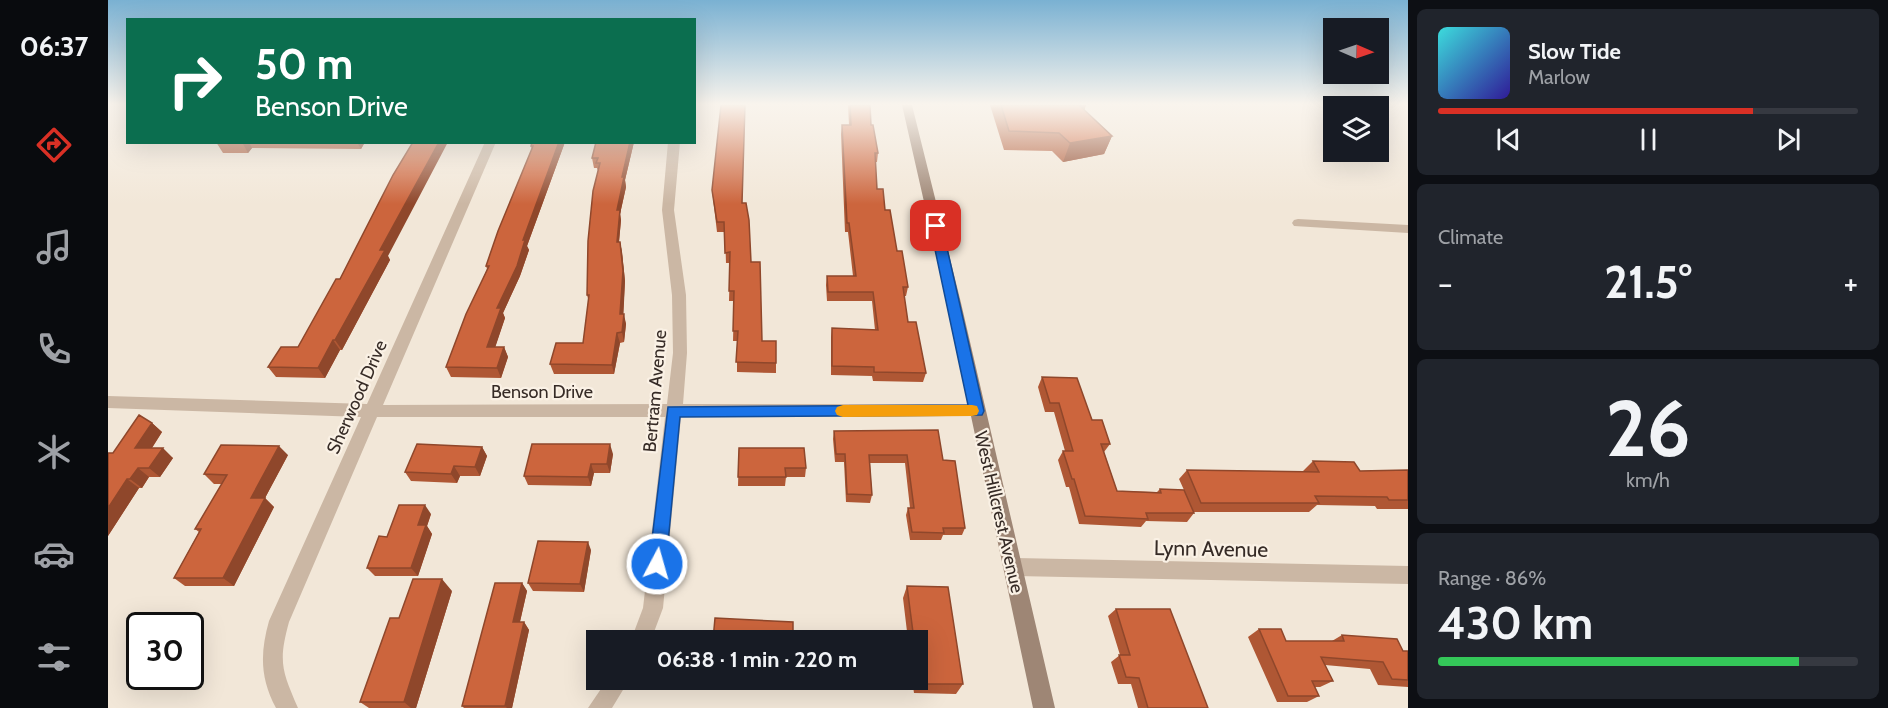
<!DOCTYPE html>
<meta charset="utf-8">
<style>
:root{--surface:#171b24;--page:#20242c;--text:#f1f3f6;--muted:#9ea1a6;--line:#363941;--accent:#d93025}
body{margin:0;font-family:Cabin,sans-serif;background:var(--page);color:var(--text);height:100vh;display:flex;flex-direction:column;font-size:22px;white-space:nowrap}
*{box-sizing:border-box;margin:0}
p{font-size:20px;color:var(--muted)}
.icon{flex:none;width:33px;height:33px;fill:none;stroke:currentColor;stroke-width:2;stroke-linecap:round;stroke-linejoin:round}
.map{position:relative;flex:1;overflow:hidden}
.drawer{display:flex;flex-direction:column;gap:9px;padding:9px;background:#0d0f14;width:480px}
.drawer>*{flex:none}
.banner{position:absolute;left:18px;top:18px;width:570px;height:126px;border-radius:0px;box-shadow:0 6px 24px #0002;background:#0b6e4f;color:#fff;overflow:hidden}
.needle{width:39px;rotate:92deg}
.fabs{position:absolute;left:1215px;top:18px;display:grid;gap:12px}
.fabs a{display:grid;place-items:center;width:66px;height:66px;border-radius:0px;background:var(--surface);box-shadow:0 6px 24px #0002;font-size:30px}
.speed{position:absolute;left:18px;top:612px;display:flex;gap:12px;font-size:30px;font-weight:700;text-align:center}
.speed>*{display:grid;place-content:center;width:78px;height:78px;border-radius:50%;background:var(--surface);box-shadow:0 6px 24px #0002;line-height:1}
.speed .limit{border:3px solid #111;border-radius:9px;background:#fff;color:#111}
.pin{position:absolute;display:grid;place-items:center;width:51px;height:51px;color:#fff;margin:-26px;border-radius:12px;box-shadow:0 3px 9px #0006}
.me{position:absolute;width:66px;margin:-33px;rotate:6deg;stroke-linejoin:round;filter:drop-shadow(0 0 4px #0008)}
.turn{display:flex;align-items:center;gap:21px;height:126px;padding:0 30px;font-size:27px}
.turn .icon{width:78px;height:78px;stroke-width:2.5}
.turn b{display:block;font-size:42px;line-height:51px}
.big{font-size:45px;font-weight:700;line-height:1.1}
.drawer .card{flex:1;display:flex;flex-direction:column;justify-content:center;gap:9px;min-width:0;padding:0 21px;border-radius:9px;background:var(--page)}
.drawer .dial{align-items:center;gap:0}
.dial b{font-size:78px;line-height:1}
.song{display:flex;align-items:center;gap:18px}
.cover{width:72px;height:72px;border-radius:9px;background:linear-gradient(135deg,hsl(180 70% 55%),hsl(250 70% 35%))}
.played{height:6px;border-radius:3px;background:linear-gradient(90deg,var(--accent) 75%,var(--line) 75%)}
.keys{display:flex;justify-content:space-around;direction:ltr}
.heat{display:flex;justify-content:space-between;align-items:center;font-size:33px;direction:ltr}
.charge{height:9px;border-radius:4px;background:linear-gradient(90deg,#34c759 86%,var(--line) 0)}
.trip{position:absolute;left:478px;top:630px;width:342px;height:60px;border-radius:0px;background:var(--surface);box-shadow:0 6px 24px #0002;font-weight:700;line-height:60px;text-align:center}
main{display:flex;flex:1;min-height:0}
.tabs{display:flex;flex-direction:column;width:108px;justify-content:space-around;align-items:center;background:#090b0e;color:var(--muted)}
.tabs .icon{width:42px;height:42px}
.tabs .current{color:var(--accent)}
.tabs b{font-size:27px;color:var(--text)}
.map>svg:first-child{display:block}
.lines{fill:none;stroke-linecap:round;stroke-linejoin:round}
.street{fill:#cbb7a4;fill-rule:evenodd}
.secondary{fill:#9e8675;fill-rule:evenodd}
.wall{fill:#af5734}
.shaded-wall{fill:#8f472b}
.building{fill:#cc653d;stroke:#8f472b;stroke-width:1.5}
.route{fill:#1a73e8;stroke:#114b97;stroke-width:1.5}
.slow{fill:#f59e0b}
.labels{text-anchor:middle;stroke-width:4.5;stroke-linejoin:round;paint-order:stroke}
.street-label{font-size:18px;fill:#362b26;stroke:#faf1e5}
.near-street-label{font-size:21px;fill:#362b26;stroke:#faf1e5}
</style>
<main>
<nav class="tabs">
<b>06:37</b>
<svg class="icon current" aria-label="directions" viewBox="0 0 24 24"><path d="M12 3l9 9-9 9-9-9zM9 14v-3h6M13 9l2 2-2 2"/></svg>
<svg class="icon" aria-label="music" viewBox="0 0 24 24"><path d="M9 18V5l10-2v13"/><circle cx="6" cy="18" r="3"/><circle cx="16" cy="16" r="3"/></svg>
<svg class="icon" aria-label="phone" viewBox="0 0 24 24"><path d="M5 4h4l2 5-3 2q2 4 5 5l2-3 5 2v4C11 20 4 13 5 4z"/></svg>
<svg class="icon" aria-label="climate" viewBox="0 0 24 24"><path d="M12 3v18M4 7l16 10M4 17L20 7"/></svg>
<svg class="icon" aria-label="car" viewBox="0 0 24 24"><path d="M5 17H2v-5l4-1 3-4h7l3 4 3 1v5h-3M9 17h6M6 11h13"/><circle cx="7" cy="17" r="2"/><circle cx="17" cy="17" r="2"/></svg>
<svg class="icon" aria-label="filters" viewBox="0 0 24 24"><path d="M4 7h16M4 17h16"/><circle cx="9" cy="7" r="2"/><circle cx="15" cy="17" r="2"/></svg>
</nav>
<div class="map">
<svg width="1300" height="708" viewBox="0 0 1300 708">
<rect width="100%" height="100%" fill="#f2e7d8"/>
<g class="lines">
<path class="street" d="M377,142H388L275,405L559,404L565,353L564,295L554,210L560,142H572L566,210L578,295L579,353L575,404H868L874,405L876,410L874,415L868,416L573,417L555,608L543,640H523L535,608L557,417H269L181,622C170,662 174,671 190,708H168C152,678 152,653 161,621L253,417L0,408V396L259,404Z
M1190,219L1300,225V233L1186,226L1184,223L1186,220Z
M904,558L1300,566V584L904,576L897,573L895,567L897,561Z
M499,680H521L504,708H480Z"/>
<path class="secondary" d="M794,105H804L853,303L947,708H925L839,303Z"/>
</g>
<path class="wall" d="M740,105H762L763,125L770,153L769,162H767L769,189L777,210L800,287L798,296H796L800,322L818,373L815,382L765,381L764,376L723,375V337L724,328L767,330L764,301H719L718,285L719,276H745L740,232H737L733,134L734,125H741Z
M882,105H978L976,110L1004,136L996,154L955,162L944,151L896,150Z
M108,142H257L253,149L144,148L140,153H115Z
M457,142L419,246L421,250L412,276L395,313L397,318L387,347H396L400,357L393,378L343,377L338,367L379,269L378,266L424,150L423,146Z
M488,142H526L517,180L518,187L512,214L513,220L511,242H512L514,252L517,281L515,314L518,324L516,342L512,343L506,374H446L442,364L475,343L481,302L479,295L490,171L489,168H486L484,158Z
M604,190L634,203L654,341L668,363V373L629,372V341H625L626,301H621L622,263H618L617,232H609Z
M280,256L282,260L234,350H232L217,378L168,377L160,367L190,347L232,279Z
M934,377L984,420L1002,444L996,452L1009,491L1049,492L1052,489L1076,490L1071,479L1079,470L1195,472V471L1205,461L1252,471L1300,470V509H1269L1267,506L1209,505L1201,512H1086V513L1079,522L1038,521L1033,527L971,524L961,487H958L950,460L955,451H957L946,412H937L930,387Z
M44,423L54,432L44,448L65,458L52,477H41L34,488H31L0,536L5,453Z
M726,431L835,460L857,528L854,535H835L833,540H802L798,515L800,508H802L797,463H762L764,495L762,503L738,502L736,462H727L725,439Z
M374,447L379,456L372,476H352L349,483L303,481L297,472Z
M631,448L698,468L697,477H678L677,486H630Z
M505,454L502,473H486L483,486L420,485L416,476Z
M180,455L157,498L166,507L126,586H77L66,578L91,532L87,529L114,484H106L96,474Z
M323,514L319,526L324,534L310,576H267L259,568L279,537Z
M483,550L476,592L425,591L420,583Z
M414,583L419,591L412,622H416L421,630L404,708H356L354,706Z
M799,586L855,684L848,694L806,693L804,680H810V640H800L795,598Z
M344,591L308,708H261L252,702Z
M1008,609L1100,708H1030L1023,684H1010L1003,662L1012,655L1000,616Z
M1151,629L1178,641H1224L1234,635L1295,651H1300V687L1270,685L1262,669L1217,665L1225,681L1212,687H1207L1211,696L1199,702H1169L1140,637Z"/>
<path class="shaded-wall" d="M971,105H978L972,122Z
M1004,136L996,154L955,162L962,143Z
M134,142H141L144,148L140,153Z
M249,142H257L253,149Z
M331,142H340L280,256L282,260L234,350L227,340L272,250Z
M451,142H457L419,246L421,250L412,276L395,313L397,318L384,357L379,347L389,308Z
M522,142H526L517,180L518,187L512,214L513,220L510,252L509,242V210L514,177Z
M512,242L514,252L517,281L515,324L512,314Z
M516,314L518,324L516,342L514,332Z
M509,333L512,343L506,374L504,365Z
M225,340L232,350L217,378L210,368Z
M396,347L400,357L393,378L389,368Z
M44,423L54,432L38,457L27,448Z
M502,444L505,454L502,473L499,464Z
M171,446L180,455L157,498L166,507L126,586L115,578L143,498Z
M374,447L379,456L372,476L367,467Z
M55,448L65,458L52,477L41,468Z
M483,464L486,473L483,486L480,477Z
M346,466L352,476L349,483L343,474Z
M30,468L41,477L34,488L22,479Z
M19,479L31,488L0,536V508Z
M317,505L323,514L319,526L324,534L310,576L303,568L310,525Z
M480,542L483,550L476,592L472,584Z
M334,579L344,591L308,708H303L296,702Z
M414,583L419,591L410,630L405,622Z
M416,622L421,630L404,708H399L397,706Z"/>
<path class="building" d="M613,105H637L634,203H638L641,220L643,262H652L654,341H668V363L628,362L630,331H625L626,291H621L622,252L617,253L616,222H609L604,190Z
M742,105H762L763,125H765L770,153H767L769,189H775L777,210H782L789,251H794L800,287H795L800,322H808L818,373L766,372V367L724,366V328L770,330L765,292H720L719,276H748L741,223H739L734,125H743Z
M893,105H972H971L1004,136L962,143L951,133L901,131Z
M305,142H331L272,250H277L227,340H225L210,368L160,367L173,347H190L228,279H232L285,175Z
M424,142H451L415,240H417L409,266L389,308H393L379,347H396L389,368L338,367L358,314L381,266H378L390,231L425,146H423Z
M488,142H522L514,177H516L509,210H512L509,242H512L515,271L512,314H516L514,332L509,333L504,365L442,364L448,343H475L481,295H479L480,241L485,191L492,163H488L490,158H484Z
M934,377L969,378L984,420H994L1002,444H993L1009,491L1053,493L1052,489L1076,490L1086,513H1038L1040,519L977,516L966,479H964L955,451H965L951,403H942Z
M31,415L44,423L27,448H55L41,468H30L22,479H19L0,508V453H5Z
M830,430L835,460L847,461L857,528H835L836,533L804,532L800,508H806L799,455H761L764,495L739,494L737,454H728L726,431Z
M309,444L374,447L367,467L346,466L343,474L297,472Z
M424,444H502L499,464H483L480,477L416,476Z
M113,445L171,446L143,498H157L115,578H66L93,529H87L119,475L96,474Z
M631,448H696L698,468H677L678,477H630Z
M1205,461L1246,462L1252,471L1300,470V500H1281L1279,497L1207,496L1211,503H1093L1079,470L1211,472Z
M291,505H317L310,525H318L303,568H259L271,536L279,537Z
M430,541L480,542L472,584L420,583Z
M305,579H334L296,702H252L282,618H291Z
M387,583H414L405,622H416L397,706H354Z
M799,586L840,587L855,684H811L810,673V640H806Z
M1008,609H1062L1100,708H1040L1031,678L1018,677L1011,655H1022Z
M607,618L685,622V640H605Z
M1151,629H1173L1178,641H1236L1234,635L1289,639L1295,651H1300V680L1284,679L1275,662L1213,657L1225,681H1204L1211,696H1180Z"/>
<linearGradient id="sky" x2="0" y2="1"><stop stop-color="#7ab1d2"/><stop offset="0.51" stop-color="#f9f4ed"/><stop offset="1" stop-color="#f9f4ed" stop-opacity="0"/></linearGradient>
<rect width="1300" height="204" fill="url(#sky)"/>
<path class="route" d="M828,222L834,226L876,411L874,415L572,417L558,564L556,570L549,573L543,570L541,564L560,407L860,405L822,226Z"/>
<path class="slow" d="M735,405H864L869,406L871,411L869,415L864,416L735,417L729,415L727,411L729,407Z"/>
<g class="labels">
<g class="street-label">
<text transform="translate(547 391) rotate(-85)" y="6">Bertram Avenue</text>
<text x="434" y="398">Benson Drive</text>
<text transform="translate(249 397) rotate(-66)" y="6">Sherwood Drive</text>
<text transform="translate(891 512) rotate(77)" y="6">West Hillcrest Avenue</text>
</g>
<g class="near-street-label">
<text transform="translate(1103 549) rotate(1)" y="7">Lynn Avenue</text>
</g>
</g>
</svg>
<div class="fabs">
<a><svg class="needle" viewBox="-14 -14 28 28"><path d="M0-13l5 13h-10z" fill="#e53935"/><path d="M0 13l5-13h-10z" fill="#9ea1a6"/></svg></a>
<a><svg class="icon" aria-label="layers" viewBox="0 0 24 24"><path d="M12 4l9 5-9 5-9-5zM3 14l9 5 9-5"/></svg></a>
</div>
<div class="speed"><div class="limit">30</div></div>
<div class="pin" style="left:828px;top:226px;background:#d93025"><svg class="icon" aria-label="arrive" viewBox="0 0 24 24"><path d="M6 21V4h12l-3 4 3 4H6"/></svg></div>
<svg class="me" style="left:549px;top:564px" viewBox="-20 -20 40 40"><circle r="17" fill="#1a73e8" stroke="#fff" stroke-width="3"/><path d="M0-11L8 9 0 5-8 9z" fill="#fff"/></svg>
<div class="trip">06:38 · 1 min · 220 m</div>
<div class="banner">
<div class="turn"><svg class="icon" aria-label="right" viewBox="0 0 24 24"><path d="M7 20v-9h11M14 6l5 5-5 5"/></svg><div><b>50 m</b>Benson Drive</div></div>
</div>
</div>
<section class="drawer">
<div class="card">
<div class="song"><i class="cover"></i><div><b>Slow Tide</b><p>Marlow</p></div></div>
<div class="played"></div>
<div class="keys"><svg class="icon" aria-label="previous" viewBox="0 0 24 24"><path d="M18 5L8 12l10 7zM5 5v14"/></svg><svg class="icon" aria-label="pause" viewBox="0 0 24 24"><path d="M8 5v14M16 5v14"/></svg><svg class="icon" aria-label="next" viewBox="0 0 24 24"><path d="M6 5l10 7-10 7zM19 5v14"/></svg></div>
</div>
<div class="card"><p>Climate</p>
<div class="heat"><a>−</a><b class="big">21.5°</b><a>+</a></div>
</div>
<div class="card dial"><b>26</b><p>km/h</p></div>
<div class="card"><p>Range · 86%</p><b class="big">430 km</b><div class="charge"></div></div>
</section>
</main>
